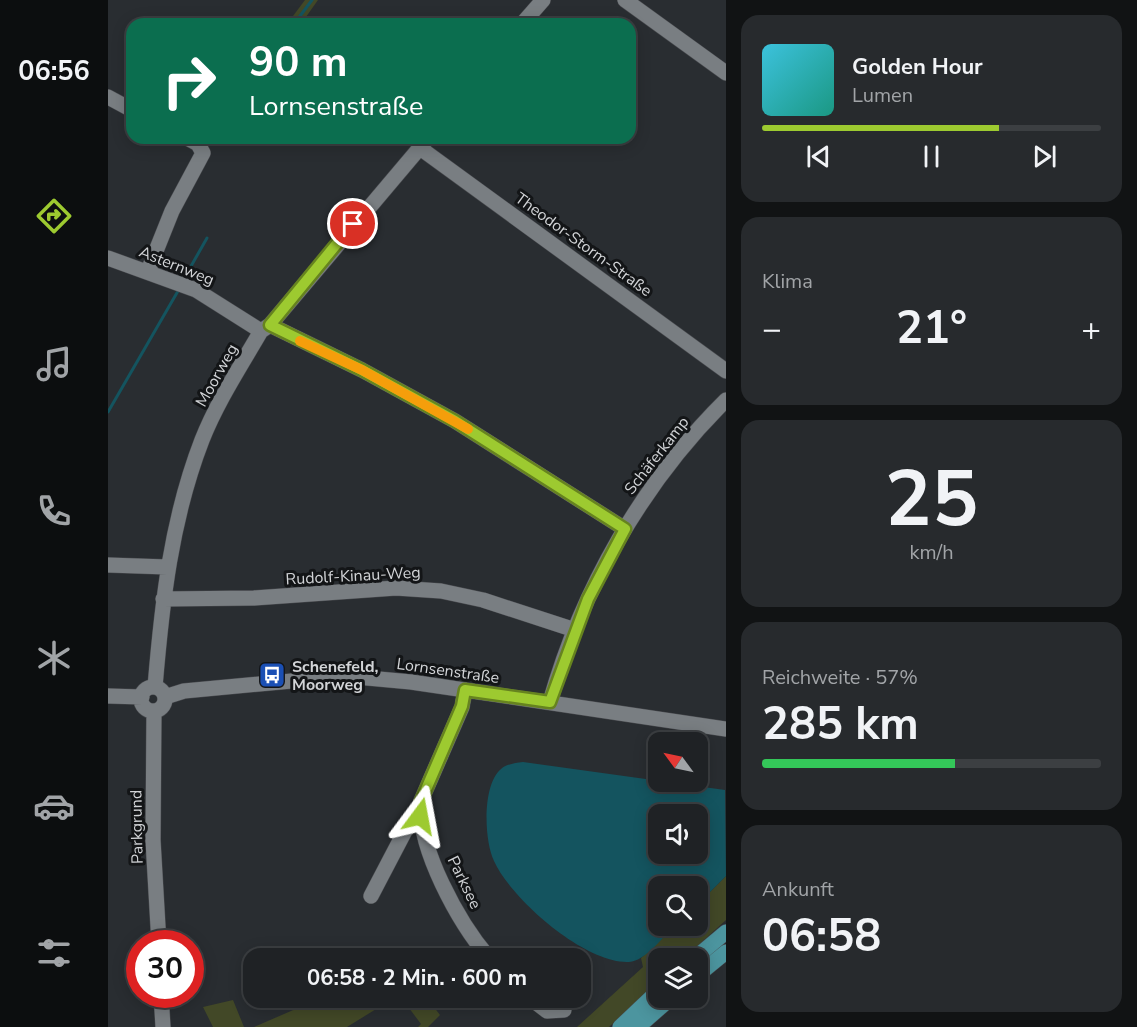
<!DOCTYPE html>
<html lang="de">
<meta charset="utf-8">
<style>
:root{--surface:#1f2225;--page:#272a2d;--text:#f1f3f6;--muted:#a1a4a7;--line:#3c3f42;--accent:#9dca30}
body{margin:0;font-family:"Nunito Sans",sans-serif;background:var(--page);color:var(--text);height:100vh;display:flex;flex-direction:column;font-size:22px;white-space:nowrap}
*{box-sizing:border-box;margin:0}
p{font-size:20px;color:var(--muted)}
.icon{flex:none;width:33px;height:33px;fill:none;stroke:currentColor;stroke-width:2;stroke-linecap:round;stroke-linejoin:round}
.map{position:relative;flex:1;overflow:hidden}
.details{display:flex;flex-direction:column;gap:15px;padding:15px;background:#111314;width:411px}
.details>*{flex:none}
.top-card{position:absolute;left:18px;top:18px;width:510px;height:126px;border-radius:18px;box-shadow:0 3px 15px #0003,0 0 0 2px var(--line);background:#0b6e4f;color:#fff;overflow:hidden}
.needle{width:39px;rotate:303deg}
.buttons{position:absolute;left:540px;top:732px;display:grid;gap:12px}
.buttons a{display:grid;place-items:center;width:60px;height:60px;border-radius:12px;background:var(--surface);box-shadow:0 3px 15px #0003,0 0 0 2px var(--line);font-size:30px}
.speed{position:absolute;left:18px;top:930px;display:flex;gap:12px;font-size:30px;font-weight:700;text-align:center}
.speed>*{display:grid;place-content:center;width:78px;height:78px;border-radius:50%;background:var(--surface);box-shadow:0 3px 15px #0003,0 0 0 2px var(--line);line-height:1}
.speed .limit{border:9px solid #d22;background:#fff;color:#111}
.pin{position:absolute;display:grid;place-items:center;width:51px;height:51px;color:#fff;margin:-26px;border:3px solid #fff;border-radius:50%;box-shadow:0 2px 6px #0007}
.me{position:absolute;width:66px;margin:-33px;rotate:13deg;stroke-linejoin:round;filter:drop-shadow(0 0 4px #0008)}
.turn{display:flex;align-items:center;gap:21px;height:126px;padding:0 24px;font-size:27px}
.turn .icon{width:78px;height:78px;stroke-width:2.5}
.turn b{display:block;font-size:42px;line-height:51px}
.big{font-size:45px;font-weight:700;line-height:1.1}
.details .tile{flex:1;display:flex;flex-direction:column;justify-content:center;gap:9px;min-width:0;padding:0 21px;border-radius:18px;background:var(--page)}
.details .dial{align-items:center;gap:0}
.dial b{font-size:78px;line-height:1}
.song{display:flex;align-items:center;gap:18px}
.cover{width:72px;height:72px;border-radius:9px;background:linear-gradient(135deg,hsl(190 70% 55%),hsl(170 70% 35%))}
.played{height:6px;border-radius:3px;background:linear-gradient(90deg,var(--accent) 70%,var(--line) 70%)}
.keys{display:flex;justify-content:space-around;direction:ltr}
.heat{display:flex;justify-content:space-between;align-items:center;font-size:33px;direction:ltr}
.charge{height:9px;border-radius:4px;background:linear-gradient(90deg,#34c759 57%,var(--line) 0)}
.trip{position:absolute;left:135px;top:948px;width:348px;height:60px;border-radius:18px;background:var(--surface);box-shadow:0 3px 15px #0003,0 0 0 2px var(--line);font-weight:700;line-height:60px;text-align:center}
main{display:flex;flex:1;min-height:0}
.tabs{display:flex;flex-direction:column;width:108px;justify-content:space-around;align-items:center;background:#0c0e0f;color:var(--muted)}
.tabs .icon{width:42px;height:42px}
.tabs .selected{color:var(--accent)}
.tabs b{font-size:27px;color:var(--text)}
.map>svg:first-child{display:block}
.green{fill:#424827}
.water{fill:#14545f;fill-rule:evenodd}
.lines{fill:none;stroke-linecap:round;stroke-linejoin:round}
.stream{stroke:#14545f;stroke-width:3}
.minor-casing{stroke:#484a4e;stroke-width:16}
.major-casing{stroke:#484a4e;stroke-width:16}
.minor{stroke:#797e82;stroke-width:15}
.major{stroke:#4c959f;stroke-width:15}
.route-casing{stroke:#66831f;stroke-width:15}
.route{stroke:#9dca30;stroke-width:10}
.slow{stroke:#f59e0b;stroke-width:10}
.labels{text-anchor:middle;stroke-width:6;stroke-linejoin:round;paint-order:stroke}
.street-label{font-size:16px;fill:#d2d4d7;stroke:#131517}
.poi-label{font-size:16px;font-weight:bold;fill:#d2d4d7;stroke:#131517;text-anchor:start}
</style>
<main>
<nav class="tabs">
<b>06:56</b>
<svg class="icon selected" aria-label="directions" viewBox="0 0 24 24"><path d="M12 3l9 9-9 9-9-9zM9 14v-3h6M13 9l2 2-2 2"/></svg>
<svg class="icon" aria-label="music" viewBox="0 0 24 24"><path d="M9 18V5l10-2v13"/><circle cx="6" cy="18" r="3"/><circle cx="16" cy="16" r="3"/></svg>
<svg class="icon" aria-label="phone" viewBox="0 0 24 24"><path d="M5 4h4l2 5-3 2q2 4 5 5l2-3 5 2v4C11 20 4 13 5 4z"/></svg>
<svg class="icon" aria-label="climate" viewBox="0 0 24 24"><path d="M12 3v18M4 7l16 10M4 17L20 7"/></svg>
<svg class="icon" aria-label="car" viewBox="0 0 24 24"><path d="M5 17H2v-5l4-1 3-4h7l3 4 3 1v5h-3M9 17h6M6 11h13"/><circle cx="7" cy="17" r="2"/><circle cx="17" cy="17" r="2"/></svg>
<svg class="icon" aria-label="filters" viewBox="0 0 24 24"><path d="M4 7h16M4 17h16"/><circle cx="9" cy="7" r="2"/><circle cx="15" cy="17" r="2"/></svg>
</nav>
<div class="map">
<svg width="618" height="1027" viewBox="0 0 618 1027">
<rect width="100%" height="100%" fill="#292d31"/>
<path class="green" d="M197,0H210L193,24H179Z
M618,876V920L576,958H550V982L501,1027H469L535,967L533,958L567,926H590V904Z
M213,998H286L239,1027H146Z
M303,998H319L332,1015L320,1027H310L313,1024L301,1008L308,1004Z
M125,1000L136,1027H105L95,1007Z"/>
<path class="water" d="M415,762L617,790L618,876L590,904V886H550V926H567C555,936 538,961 521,962C477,964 403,899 386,861C376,840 374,785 393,769C399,764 407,763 415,762ZM550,814H590V854H550Z"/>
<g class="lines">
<path class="stream" d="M186,24L204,0
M78,275L99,238
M0,412L70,291"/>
<defs>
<path id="minor" d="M517,0L618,73
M414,24L435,0
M0,97L24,110
M312,148L618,371
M0,258L88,290L153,331
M40,271L64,211L95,153L90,144L79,138
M162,325L254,370L347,421L517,529
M0,565L59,567
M55,599L146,598L288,588L333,591L375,600L467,630
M47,687C54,603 63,520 94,440C109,402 132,367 153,331L162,325L320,138
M33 699a12 12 0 1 1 24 0a12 12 0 1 1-24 0Z
M357,690L354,707L313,801C309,848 351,923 381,958
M0,696L34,697
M57,697L76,691L238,676L303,682L618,729
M442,702C474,589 534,483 618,400
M46,711L45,840L51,944
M263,896L297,831L312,816
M53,994L55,1027
M422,998L439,1011L456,1010"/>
<path id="major" d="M587,958L618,932
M590,975L618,952
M512,1027L550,991
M530,1027L563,998"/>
</defs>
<use href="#minor" class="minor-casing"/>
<use href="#major" class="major-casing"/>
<use href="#minor" class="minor"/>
<use href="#major" class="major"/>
</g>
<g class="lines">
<defs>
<path id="route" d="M245,224L162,325L254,370L347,421L517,529L480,599L442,702L357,690L354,706L313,801L312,816"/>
</defs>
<use href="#route" class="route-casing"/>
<use href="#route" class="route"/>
<path class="slow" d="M192,341L254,370L360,429"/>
</g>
<defs>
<symbol id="bus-square" viewBox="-11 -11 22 22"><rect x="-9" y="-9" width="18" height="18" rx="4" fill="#1a4fb4" stroke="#131517"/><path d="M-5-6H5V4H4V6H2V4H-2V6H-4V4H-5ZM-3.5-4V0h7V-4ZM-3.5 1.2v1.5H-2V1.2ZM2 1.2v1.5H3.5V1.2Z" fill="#fff"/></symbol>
</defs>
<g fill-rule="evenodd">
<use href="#bus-square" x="149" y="660" width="30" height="30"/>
</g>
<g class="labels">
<g class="street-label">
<text transform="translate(476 244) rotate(36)" y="6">Theodor-Storm-Straße</text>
<text transform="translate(69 265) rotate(22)" y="6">Asternweg</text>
<text transform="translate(108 375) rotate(-61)" y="6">Moorweg</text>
<text transform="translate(548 455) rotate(-52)" y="6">Schäferkamp</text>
<text transform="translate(245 575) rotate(-3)" y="6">Rudolf-Kinau-Weg</text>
<text transform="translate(340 670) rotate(8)" y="6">Lornsenstraße</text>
<text transform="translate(28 827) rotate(-91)" y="6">Parkgrund</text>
<text transform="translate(357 882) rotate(64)" y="6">Parksee</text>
</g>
<g class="poi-label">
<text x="184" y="672">Schenefeld,<tspan x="184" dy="18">Moorweg</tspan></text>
</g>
</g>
</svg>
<div class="buttons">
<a><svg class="needle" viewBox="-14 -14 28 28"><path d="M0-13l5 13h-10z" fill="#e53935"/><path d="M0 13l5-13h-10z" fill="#a1a4a7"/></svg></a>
<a><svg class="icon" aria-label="sound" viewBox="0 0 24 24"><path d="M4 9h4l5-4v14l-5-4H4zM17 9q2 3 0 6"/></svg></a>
<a><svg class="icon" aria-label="search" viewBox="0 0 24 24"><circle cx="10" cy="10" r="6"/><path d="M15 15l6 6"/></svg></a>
<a><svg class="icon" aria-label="layers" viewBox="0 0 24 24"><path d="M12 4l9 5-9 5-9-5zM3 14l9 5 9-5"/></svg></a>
</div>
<div class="speed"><div class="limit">30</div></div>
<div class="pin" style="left:245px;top:224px;background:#d93025"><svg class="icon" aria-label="arrive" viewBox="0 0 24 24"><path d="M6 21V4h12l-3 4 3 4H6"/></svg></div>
<svg class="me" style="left:312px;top:816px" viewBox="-20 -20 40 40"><path d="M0-17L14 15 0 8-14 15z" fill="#9dca30" stroke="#fff" stroke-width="4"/></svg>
<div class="trip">06:58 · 2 Min. · 600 m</div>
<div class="top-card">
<div class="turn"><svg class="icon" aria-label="right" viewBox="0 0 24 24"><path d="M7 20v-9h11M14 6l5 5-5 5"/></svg><div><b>90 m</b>Lornsenstraße</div></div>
</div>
</div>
<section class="details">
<div class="tile">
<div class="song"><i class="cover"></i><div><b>Golden Hour</b><p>Lumen</p></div></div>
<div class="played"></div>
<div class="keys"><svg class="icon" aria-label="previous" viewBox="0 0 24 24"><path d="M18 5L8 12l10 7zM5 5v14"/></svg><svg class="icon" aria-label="pause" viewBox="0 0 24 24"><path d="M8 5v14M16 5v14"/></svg><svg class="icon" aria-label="next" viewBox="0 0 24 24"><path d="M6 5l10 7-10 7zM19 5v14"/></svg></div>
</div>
<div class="tile"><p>Klima</p>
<div class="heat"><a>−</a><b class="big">21°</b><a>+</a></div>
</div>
<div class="tile dial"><b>25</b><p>km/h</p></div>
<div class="tile"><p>Reichweite · 57%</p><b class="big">285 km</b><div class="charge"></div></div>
<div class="tile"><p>Ankunft</p><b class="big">06:58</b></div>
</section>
</main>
